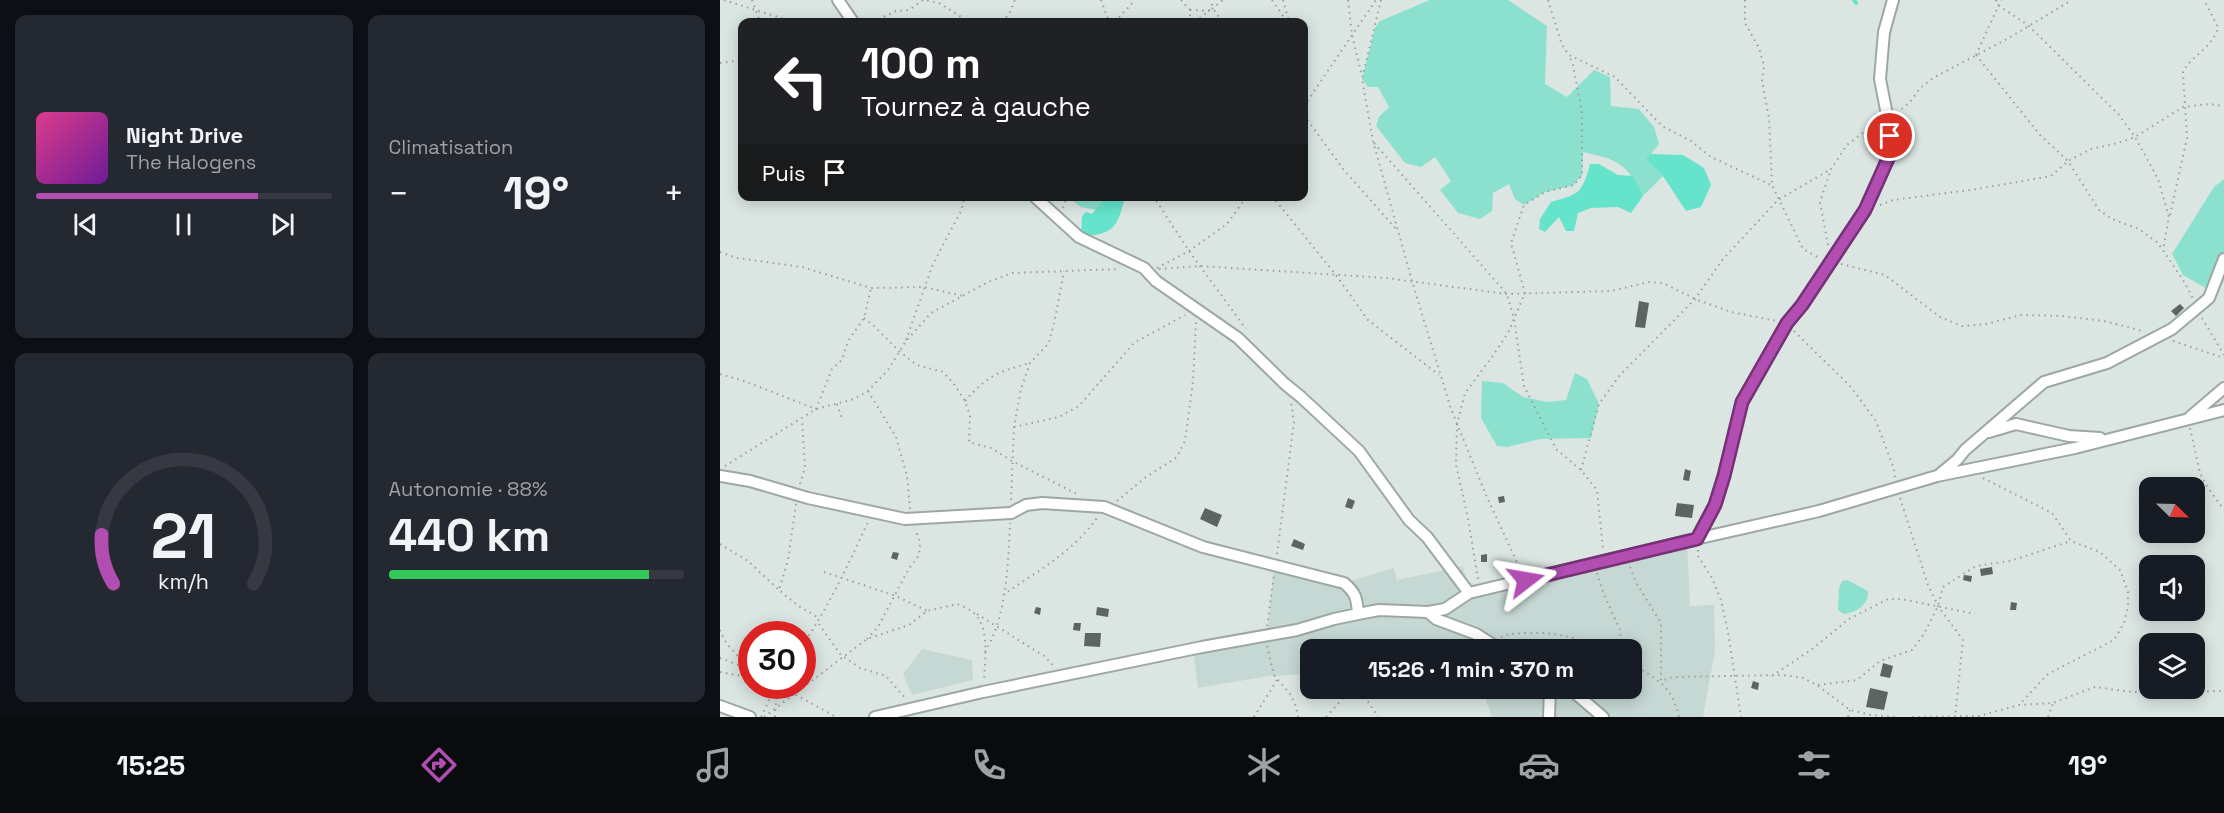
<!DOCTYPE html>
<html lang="fr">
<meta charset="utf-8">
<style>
:root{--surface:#171b24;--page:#242831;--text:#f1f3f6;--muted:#9ea1a6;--line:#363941;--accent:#b24db2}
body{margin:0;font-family:"Space Grotesk",sans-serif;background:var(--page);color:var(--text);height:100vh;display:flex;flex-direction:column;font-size:22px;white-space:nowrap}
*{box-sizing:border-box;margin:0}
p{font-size:20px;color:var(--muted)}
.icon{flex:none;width:33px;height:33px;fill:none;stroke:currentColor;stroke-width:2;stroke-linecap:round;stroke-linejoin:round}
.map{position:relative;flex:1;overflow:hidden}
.sheet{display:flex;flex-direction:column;gap:15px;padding:15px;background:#0d0f14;width:720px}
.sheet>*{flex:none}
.hud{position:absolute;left:18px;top:18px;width:570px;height:183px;border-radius:12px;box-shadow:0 3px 15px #0003;background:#202124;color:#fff;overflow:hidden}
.needle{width:39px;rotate:113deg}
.controls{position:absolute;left:1419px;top:477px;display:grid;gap:12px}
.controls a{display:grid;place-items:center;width:66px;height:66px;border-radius:12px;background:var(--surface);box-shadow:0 3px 15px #0003;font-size:30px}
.speed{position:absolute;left:18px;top:621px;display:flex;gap:12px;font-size:30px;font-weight:700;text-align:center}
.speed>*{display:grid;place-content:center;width:78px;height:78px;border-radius:50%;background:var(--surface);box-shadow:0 3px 15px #0003;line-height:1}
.speed .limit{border:9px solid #d22;background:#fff;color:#111}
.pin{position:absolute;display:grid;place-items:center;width:51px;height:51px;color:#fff;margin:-26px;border:3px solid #fff;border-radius:50%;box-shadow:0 2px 6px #0007}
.me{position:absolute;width:66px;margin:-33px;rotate:76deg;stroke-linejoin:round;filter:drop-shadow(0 0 4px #0008)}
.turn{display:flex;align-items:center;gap:21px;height:126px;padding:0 24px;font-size:27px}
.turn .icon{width:78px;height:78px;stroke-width:2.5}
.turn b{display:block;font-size:42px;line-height:51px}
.then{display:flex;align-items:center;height:57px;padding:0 24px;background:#0003;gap:12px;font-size:22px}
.big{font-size:45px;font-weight:600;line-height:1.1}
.sheet .widget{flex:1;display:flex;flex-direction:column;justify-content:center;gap:9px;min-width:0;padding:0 21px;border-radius:12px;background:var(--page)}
.sheet .dial{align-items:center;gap:0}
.dial svg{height:156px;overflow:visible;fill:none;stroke:var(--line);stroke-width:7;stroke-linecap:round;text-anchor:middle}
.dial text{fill:var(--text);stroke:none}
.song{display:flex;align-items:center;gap:18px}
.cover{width:72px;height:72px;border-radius:9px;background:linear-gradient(135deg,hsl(330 70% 55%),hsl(280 70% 35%))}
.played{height:6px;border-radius:3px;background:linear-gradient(90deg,var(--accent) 75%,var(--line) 75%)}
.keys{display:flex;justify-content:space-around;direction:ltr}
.heat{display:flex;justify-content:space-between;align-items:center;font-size:33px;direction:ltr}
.charge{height:9px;border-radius:4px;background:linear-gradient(90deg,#34c759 88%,var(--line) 0)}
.sheet .tiles{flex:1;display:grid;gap:15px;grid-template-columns:repeat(2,1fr)}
.trip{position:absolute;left:580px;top:639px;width:342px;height:60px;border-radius:12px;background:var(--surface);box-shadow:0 3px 15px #0003;font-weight:600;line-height:60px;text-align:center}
.tabs{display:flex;height:96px;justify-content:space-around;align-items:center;background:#090b0e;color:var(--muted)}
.tabs .icon{width:42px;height:42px}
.tabs .current{color:var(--accent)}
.tabs b{font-size:27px;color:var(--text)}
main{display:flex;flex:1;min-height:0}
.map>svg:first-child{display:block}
.built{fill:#c6d8d4}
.green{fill:#8ce1ce}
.water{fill:#65e4cb}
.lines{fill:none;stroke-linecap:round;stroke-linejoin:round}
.stream{stroke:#65e4cb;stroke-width:4}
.building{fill:#5c6562}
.minor-casing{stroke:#9da7a4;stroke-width:14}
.path{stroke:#98a09e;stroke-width:2;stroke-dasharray:1.5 4.5;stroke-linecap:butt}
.minor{stroke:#fff;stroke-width:10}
.route-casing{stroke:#743274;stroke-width:15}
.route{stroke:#b24db2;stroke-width:10}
</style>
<main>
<section class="sheet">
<div class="tiles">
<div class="widget">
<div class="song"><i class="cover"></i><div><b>Night Drive</b><p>The Halogens</p></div></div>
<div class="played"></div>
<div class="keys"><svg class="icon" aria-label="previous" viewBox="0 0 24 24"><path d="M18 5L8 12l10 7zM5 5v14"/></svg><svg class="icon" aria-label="pause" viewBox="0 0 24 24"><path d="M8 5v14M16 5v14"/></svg><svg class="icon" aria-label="next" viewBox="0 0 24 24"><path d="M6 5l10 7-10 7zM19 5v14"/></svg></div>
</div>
<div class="widget"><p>Climatisation</p>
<div class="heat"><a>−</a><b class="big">19°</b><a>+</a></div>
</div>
<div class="widget dial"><svg viewBox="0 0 100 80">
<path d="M14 69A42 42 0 1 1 86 69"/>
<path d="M14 69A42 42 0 0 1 8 44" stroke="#b24db2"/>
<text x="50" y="56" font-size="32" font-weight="700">21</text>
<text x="50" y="72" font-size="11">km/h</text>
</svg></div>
<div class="widget"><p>Autonomie · 88%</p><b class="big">440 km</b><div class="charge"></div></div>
</div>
</section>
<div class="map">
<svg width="1504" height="717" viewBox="0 0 1504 717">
<rect width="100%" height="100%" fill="#dbe6e3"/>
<path class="built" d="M967,541L970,606L994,605L995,650L983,717H772L762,689L912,688V650L734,649L713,639L660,649L591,650V674L549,676L478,688L473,649L547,636L554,566L624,583L674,568L677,580L743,566L749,593Z
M202,649L252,660L253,680L192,695L183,674Z"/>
<path class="green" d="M710,0H788L827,26L825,84L847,97L874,70L890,77L891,106L919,109L934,127L939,144L927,159L943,176L923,196C906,163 899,160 863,152L862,175L854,185L825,192L804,205L795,199L789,184L773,193L772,211L760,219L738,213L720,190L731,181L715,157L701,167L685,163L656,126L659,117L669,107L658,87H648L642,79L655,28L660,21Z
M1504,179V281L1496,294L1463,275L1452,254L1494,187Z
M348,197H386L376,210L361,207Z
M855,373L867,379L879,404L871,438L820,439L788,447L777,446L761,418L762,381L783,383L803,397L827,402L846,400Z
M1127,580L1148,591C1149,605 1137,612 1124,614L1118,610L1119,588L1122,581Z"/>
<path class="water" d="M931,154L963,155L984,168L991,185L981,207L966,211L943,176L926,159Z
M870,164H879L898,175L913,176L923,196L911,213L898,207L871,208L858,213L854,231H846L839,217L825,232L819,229L820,219L831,202C859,194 862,194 870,164Z
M386,197L405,198C399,217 398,232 375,235C369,236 366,237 361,234L362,216L366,212L372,214Z"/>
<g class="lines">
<path class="stream" d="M1134,0L1136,3"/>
</g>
<path class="building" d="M919,301L929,303L925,328L915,327Z
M1460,304L1464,308L1456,316L1451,311Z
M965,469L971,471L969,481L963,480Z
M784,496L785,502L779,503L778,497Z
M628,498L635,501L632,509L625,507Z
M957,503L974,505L972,518L955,516Z
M485,508L502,515L497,527L480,519Z
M574,539L585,544L583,550L571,546Z
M173,552L179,553L177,560L171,558Z
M767,554V562H761V555Z
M1272,567L1273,574L1261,576L1260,569Z
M1244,575L1252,576L1251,582L1243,580Z
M1291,602L1297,603L1296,610H1290Z
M316,607L321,608L320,615L314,613Z
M377,607L389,609L388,617L376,615Z
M354,623H361L360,631L353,630Z
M365,633H381L380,647L364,646Z
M1163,663L1173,666L1170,678L1160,676Z
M1033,681L1039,683L1038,690L1031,688Z
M1150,688L1168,692L1164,710L1146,707Z"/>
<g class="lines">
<defs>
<path id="minor" d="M118,0L133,22
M314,196L359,237L424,268L436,281L518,338L565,384L581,397L639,451L689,520L707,537L749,593
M1470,417L1504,388
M1269,432L1296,424L1349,436L1380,438
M1220,474L1237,460L1245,450L1324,382L1387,363L1452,329L1489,298L1504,259
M0,476L30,481L88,498L185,519L291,513L306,505L322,503L384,507L483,547L624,583C636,593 637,599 638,614
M977,539L995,505L1004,476L1022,402L1067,323L1082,305L1145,210L1171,152L1168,120L1160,79L1164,32L1173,0
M708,612L716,619L756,634L781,650
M849,688L883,717
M0,706L30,717
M155,717L263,692L482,647L577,630L614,619L638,614L659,610L708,612L725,609L749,593L967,541L1099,511L1217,476L1355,448L1504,410
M829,717L830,688"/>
</defs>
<use href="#minor" class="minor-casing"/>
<path class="path" d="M4,0L74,22
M32,0L40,22
M381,0L388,19L393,22
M461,0L470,10V22
M552,0L567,22
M563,0L569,22
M628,0L632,35L642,76
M661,0L642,79L653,141L692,281L731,409L766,495L801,571
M828,0L842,45L849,55L895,77L942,126L971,141L991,157L1051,185
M1025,0V23L1039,48L1044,66L1042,81L1049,118L1052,185L1083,249L1101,259
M1276,0L1278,5L1309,26L1399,115L1415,137L1438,179L1449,217L1443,250
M492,9L503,0
M470,10L495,11L502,22
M153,22L176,11L189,10L203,0L219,3L249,22
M282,22L289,14L295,0
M395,22L415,0
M475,22L489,11L494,0
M1256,55L1320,135L1348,161L1379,210L1392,219L1419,229L1438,243L1465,283L1473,299
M1256,55L1281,0
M0,63L22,60
M584,106L656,0
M1177,113L1190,102L1200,88L1213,78L1287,39L1352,0
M584,115L623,169L676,229
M654,143L787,294L794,319L804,386L836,449L861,470L877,490L883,549
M433,196L469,251L526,329
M552,196L616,275L648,320L719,375
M1160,205L1173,200L1257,189L1331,176L1348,161L1371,149L1398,143L1415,137L1463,107L1489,104L1504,106
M343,208L347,196
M1450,215L1467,138L1463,71C1474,54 1493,47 1498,27L1484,0
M1108,245L1100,202L1111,169L1127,145L1149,128L1155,114
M0,252L17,258L82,267L151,288L204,287L243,296
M1121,264L1165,275L1220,317L1242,326L1266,324L1301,315L1342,316L1384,321L1422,331
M437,268L469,251L507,224L527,196
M439,269L480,266L666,278L787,294L891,291L929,282L943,283L975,299L1011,312L1057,321
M144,318L155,327L180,352L197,365L223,372L234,384L245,401L250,416L249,442L271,448L292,461L357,494
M1482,318L1504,355
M1074,331L1131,387L1156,421L1174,469L1175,478
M186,340L213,264L241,211L245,196
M1453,341L1504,358
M0,374L24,381L96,409L112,369L122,360L128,341L144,318L151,288
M148,391L176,437L187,476L190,509
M245,401C268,375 278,372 310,363
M117,404L122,419
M294,427L339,417L359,406L414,343L465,315
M1470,428L1480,473L1488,488L1504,510
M5,466L96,409L134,399L148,391L168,370L186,341L211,313L268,282L292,273L400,269
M861,470L879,404L900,375L975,299L1003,259L1058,200L1111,169
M1263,478L1332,513L1351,541L1380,552L1400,570L1408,592V606L1404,623L1394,640L1328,674L1299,705
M80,484L85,468L82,419
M1180,498L1208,585L1218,606L1243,640L1235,717
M291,500L294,427L301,389L310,363L329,343L336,314L344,271
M397,501L426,477L457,457L465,441L473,381L476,321
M76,504L68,560L59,590L77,605L99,618
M0,544L28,561L59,590
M978,550V556L992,578L1001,600L1008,632L1021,717
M557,554L574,422L571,403
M910,567L917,584L941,623V681L953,677L1063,675L1083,678L1097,685L1130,710L1151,715L1176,717
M104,572L176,596L207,611
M877,573L883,592L901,632L898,650
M758,579L748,518L736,465L737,424L745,393L772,357L788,333L805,293L791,243L804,205L825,192L854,185L862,175V112L853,65L849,55
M283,595C316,572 353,552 377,518
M257,614L324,656L334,666
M99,624L120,654L140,668L166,676L185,698
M547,626L554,575
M0,630C5,645 19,658 32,668
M781,637C789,633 796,634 805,633C837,632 856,637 885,650
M147,639L158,627L188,570L199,555L200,542L195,529
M82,646C109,606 128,565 148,522
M547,646L554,675L570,694L576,706L578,717
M265,652C287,615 288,565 290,523
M0,658L32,670
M912,664C937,679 952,686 959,717
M0,672L32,678
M1052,676L1091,650L1129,619L1168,599H1181L1255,614
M1098,685L1137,680L1160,661L1192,650L1204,634L1218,606L1223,587L1256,566L1290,561L1351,541
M60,686L116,717
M636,688L649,703L658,717
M800,688L818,699
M41,717L56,686
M44,717L147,639L189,625L207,611L237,604C242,606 250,609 254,613C270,628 265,660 264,680
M55,717L57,687
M534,717L557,680
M606,717L632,688
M1128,717L1130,710
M1192,717L1259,716L1299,705L1333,703L1375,687L1412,692L1504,691
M1328,717L1333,703"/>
<use href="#minor" class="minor"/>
</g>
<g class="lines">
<defs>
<path id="route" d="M806,580L977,539L995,505L1004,476L1022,402L1067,323L1082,305L1145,210L1171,152L1170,136"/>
</defs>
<use href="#route" class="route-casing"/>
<use href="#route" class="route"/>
</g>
</svg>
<div class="controls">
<a><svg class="needle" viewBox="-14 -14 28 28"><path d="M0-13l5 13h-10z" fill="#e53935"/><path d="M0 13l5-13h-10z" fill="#9ea1a6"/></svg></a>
<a><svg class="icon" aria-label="sound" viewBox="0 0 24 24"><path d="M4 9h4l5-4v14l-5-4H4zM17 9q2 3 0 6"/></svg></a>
<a><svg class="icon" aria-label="layers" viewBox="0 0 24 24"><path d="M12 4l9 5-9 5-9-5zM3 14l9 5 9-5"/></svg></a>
</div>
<div class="speed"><div class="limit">30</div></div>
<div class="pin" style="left:1170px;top:136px;background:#d93025"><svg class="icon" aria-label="arrive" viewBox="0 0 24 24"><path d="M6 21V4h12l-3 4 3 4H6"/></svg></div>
<svg class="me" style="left:806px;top:580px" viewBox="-20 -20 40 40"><path d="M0-17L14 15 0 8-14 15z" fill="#b24db2" stroke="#fff" stroke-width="4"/></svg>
<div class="trip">15:26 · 1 min · 370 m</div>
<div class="hud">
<div class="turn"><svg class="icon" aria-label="left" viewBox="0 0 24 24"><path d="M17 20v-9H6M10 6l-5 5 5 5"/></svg><div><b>100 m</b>Tournez à gauche</div></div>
<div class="then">Puis<svg class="icon" aria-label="arrive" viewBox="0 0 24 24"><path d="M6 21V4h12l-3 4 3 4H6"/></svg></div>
</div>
</div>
</main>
<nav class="tabs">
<b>15:25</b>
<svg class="icon current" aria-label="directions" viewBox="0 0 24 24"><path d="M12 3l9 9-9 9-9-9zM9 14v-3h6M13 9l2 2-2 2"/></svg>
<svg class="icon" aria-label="music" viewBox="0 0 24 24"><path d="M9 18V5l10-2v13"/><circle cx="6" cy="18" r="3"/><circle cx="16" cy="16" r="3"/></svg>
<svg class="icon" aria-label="phone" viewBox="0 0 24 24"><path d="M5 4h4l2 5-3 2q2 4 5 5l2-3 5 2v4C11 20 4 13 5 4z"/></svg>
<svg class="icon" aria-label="climate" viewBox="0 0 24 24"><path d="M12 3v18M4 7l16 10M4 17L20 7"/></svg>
<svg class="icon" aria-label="car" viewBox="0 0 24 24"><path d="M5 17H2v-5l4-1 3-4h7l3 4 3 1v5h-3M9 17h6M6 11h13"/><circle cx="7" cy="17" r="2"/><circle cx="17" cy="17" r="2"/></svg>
<svg class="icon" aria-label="filters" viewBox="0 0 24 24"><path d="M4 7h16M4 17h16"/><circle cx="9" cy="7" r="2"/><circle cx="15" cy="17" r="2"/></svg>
<b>19°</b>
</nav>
